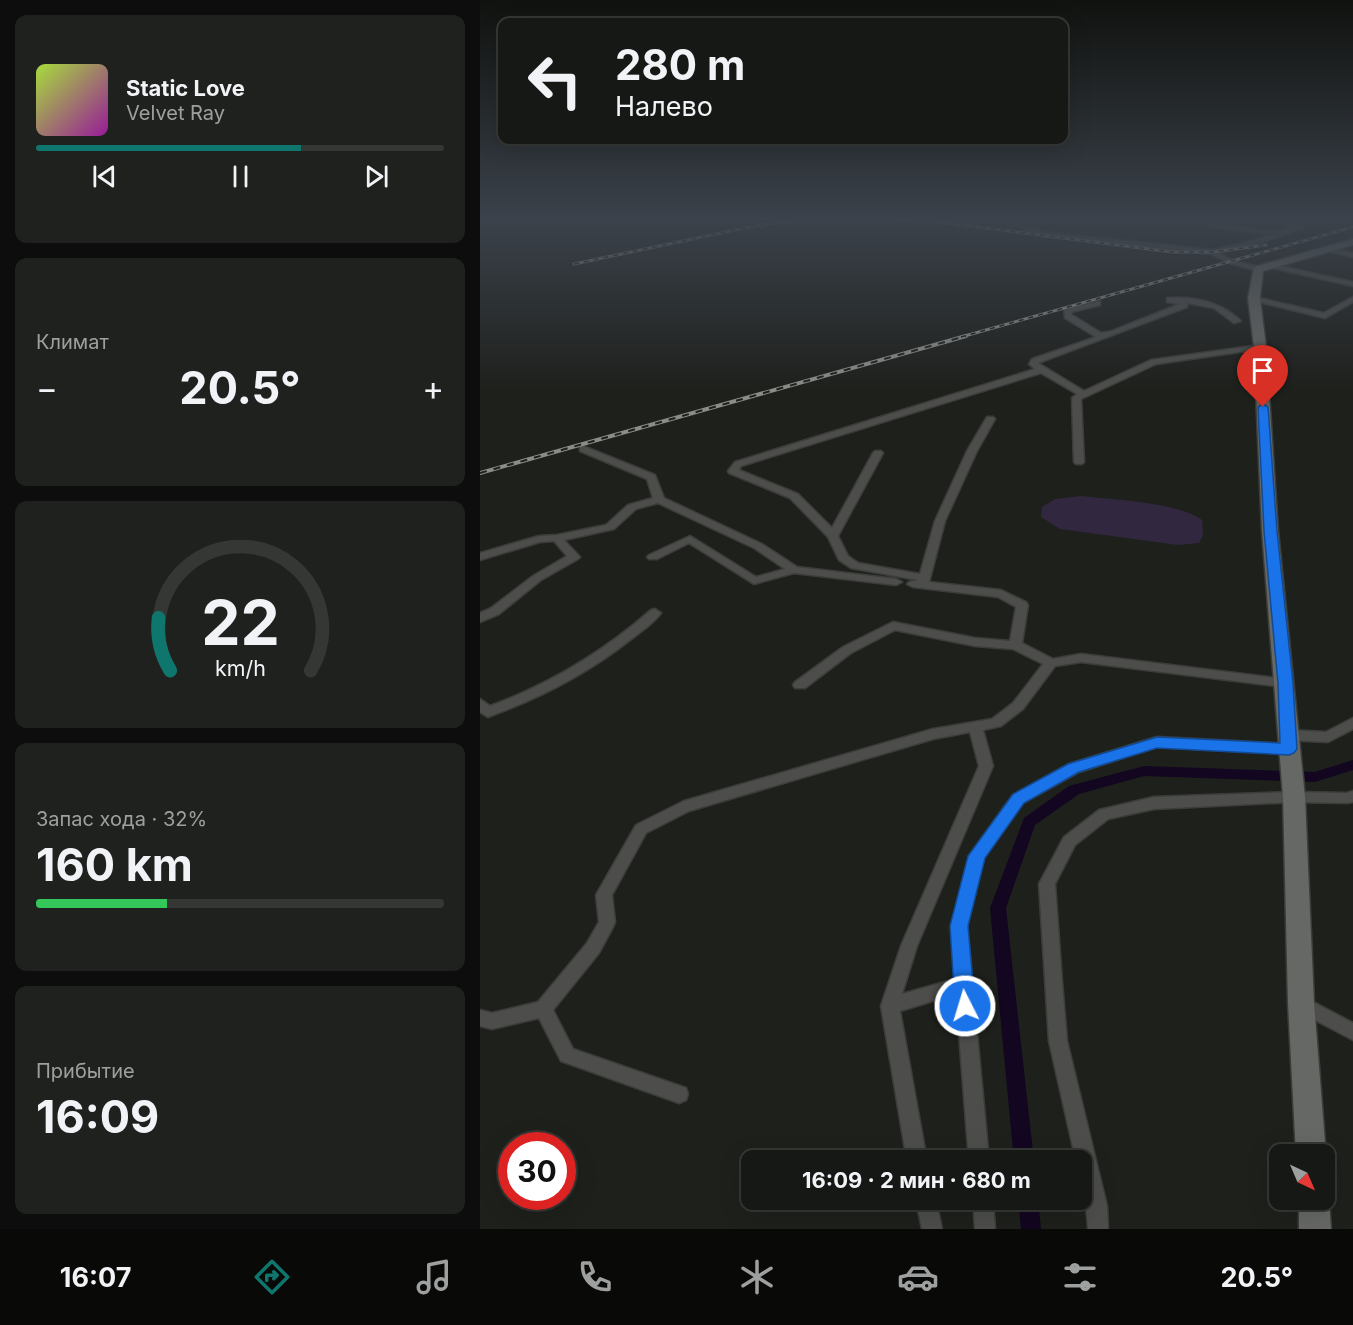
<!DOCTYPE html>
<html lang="ru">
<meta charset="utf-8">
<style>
:root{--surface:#161815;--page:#1f211e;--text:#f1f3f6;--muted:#9ea0a0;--line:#353734;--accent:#0f766e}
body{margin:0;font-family:Inter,sans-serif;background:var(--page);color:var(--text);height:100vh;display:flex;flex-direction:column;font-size:22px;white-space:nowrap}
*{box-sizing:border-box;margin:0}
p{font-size:20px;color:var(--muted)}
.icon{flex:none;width:33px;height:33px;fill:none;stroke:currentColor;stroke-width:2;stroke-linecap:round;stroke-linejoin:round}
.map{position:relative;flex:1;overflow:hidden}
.sheet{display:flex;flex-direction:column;gap:15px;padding:15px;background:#0c0d0c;width:480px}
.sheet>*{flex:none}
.hud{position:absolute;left:18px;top:18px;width:570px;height:126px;border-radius:12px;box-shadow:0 6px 24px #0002,0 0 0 2px var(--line);background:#161815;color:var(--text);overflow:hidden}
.needle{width:39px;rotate:136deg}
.fabs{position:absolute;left:789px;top:1144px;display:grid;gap:12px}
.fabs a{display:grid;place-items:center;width:66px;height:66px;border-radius:12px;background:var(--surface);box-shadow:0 6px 24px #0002,0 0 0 2px var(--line);font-size:30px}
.speed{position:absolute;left:18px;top:1132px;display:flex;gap:12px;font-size:30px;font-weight:700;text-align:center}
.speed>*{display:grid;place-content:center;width:78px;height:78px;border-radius:50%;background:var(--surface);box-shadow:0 6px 24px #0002,0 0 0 2px var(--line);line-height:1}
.speed .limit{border:9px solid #d22;background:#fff;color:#111}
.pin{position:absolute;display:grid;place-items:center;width:51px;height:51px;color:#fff;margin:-62px -26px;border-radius:50% 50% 50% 0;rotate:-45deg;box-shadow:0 0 6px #0007}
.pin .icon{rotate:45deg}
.me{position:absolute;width:66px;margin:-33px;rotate:355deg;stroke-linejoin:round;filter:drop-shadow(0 0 4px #0008)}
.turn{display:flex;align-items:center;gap:21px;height:126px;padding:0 18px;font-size:27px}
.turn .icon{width:78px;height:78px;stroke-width:2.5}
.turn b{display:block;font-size:42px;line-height:51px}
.big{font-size:45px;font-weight:700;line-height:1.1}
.sheet .card{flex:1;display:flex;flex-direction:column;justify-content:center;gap:9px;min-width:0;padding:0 21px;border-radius:12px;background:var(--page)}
.sheet .dial{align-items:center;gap:0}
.dial svg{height:156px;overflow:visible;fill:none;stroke:var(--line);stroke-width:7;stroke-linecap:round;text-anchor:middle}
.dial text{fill:var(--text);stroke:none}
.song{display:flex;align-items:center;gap:18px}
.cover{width:72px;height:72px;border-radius:9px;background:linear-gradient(135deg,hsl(80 70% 55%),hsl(300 70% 35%))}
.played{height:6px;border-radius:3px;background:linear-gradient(90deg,var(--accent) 65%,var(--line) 65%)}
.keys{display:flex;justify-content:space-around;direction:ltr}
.heat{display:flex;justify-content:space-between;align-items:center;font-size:33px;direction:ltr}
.charge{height:9px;border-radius:4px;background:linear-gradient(90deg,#34c759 32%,var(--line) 0)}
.trip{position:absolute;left:261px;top:1150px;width:351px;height:60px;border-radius:12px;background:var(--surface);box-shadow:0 6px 24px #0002,0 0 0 2px var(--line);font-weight:700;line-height:60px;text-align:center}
.tab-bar{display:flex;height:96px;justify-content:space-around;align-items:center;background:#090a08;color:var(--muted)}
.tab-bar .icon{width:42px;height:42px}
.tab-bar .active{color:var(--accent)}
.tab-bar b{font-size:27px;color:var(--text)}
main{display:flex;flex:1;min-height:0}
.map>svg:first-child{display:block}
.green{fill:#31273f}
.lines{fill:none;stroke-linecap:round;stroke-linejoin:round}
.canal{fill:#120620;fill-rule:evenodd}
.minor-casing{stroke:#3b3d39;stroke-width:3}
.secondary-casing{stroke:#3b3d39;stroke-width:3}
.minor{fill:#4d4e4c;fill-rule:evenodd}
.secondary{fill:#666865;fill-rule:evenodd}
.rail-far1-casing{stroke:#8b8c89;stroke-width:3}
.rail-casing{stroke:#8b8c89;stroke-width:4}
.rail-far1{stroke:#1e201c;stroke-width:1.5;stroke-dasharray:5;stroke-linecap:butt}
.rail{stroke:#1e201c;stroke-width:2;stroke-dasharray:7;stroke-linecap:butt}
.route{fill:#1a73e8;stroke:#114b97;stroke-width:1.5}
</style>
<main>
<section class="sheet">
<div class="card">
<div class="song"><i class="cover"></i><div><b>Static Love</b><p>Velvet Ray</p></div></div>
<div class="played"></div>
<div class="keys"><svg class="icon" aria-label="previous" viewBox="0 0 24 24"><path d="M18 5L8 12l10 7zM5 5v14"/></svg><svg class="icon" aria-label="pause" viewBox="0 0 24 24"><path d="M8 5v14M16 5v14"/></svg><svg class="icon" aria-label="next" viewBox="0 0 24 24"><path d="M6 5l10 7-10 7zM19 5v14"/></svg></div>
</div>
<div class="card"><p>Климат</p>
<div class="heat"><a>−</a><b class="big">20.5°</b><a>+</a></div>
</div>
<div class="card dial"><svg viewBox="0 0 100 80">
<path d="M14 69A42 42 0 1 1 86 69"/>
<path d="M14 69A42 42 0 0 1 8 42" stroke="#0f766e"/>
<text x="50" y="56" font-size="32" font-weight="700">22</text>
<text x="50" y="72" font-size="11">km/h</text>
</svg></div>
<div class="card"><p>Запас хода · 32%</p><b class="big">160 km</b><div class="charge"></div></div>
<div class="card"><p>Прибытие</p><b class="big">16:09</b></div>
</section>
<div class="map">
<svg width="873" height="1229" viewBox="0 0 873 1229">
<rect width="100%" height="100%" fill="#1e201c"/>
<path class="green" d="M602,496C633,500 698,502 722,520L723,535L719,543L698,545L580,529L561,517L562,507L575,499Z"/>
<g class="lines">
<path class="canal" d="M873,760V770L835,782L664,776L599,794L555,825L526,908L554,1161H534L510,908L544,818L589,786L664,766L835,772Z
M538,1200H558L561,1229H541Z"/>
<defs>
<path id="minor" d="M516,218H524L564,232L733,250L772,241L795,234L744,229L684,218C722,214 784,241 818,225L811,227L780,218C790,217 799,222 809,223C819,223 828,217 838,218L824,223V227C797,239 768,246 739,253L753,261L781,267V271H778L749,263L731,254L563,236Z
M555,218L584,220L613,218C598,226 570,226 555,218Z
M845,247L873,253V257L843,250V248Z
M786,263L873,282V286L784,266L782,265Z
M771,296L844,313L873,297V302L845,318L771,300Z
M687,298C715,296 741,302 761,321L754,323L734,308L707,303V307L558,363L604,391L671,360L780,345L784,347L780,349L676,364L601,399L604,462L602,464H596L594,462L592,398L597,394L561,373L261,466L259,470L318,494L352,528L393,453L395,451H401L403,453L358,536L368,556L378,563L440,574L455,521L487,451L507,417H513L515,419L497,451L465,521L449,582L521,590L546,602L548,605L542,643L573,659L601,654L805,679L811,683L805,687L601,662L575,666L543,709L521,726L503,730L513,766L437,946L422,994L475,979L471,926L489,856L533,795L589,764L677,737L809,744L814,745L816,749L814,753L809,754L677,747L599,772L543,803L504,858L487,926L509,1161H489L476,994L420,1011L447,1161H427L401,1006L421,946L499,766L490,732L453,739L209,811L166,833L132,895L135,922L133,927L119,953L73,1010L93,1049L206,1088L208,1094L206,1100L199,1103L81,1061L59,1018L12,1029L0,1026V1010L12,1013L58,1002L107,943L119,922L116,895L156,825L204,801L453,729L512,719L533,703L563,664L533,649L495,646L415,630L371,653L325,688H315L313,685L315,682L363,647L413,622L495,638L530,641L536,607L518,597L433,587L427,584L429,582L438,580L371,568L359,560L348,537L310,498L249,473L248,471L255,462L555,369L549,364L552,359L616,337L585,318L584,309L620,301V305L591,312L592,315L621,333L632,331L700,304L687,302Z
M103,446L175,475L184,498L282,544L317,567L416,579L422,582L416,585L314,573L274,584L209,543L177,559H169L167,557L169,555L210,536L276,577L305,569L274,548L178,503L156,509L134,529L84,540L100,557L98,559L61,580L19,614L0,622V613L11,608L53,576L87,556L74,541L60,542L0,560V553L59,536L77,535L126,525L148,505L173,498L167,479L100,451V447Z
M175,609L181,613C173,624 160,632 150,640C108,673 62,697 13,715L8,717L0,712V699L10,706C70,684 123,652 171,610Z
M873,718V729L848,742L808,740L803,738L801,735L803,732L808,730L846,732Z
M873,791V802L867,803L814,802L674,809L628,819L595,845L575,884L582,982L587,1041L627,1206L628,1229H608C607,1206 602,1184 602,1161H596L569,1041L559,884L584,837L619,810L674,797L814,792L867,793Z
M822,996L873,1023V1040L816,1010L813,1004L816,998Z
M436,1200H456L462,1229H442Z
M493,1200H513L515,1229H495Z"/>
<path id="secondary" d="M873,239V245L783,271L780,298L786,347L798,531L825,797L834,1003L846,1155L844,1158V1155H816L808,1003L803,797L782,531L774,347L768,298L774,267Z
M845,1189L849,1200L851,1229H819V1200H844Z"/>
</defs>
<use href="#minor" class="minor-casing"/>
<use href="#secondary" class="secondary-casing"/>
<use href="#minor" class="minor"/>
<use href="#secondary" class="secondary"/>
<defs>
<path id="rail-far1" d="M401,218L475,224L692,252H733L786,245
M94,264L274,226L344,218
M481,337L873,227"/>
<path id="rail" d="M0,473L486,336"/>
</defs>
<use href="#rail-far1" class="rail-far1-casing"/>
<use href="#rail" class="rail-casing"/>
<use href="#rail-far1" class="rail-far1"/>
<use href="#rail" class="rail"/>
</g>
<linearGradient id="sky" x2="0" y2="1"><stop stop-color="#10120f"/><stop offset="0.56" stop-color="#3b424b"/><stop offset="1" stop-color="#3b424b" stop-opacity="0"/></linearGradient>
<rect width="873" height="390" fill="url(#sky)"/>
<path class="route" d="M783,404L788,407L797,531L813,683L817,749L814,753L809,755L677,748L599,772L544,803L505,858L488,926L495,1006L492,1012L485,1015L478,1012L475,1006L470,926L488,856L533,794L588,764L677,737L800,743L798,683L784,531L778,407Z"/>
</svg>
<div class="fabs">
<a><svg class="needle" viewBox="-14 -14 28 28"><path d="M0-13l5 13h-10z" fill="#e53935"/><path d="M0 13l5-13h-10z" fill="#9ea0a0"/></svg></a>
</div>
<div class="speed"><div class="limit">30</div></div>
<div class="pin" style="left:783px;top:407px;background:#d93025"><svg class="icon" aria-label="arrive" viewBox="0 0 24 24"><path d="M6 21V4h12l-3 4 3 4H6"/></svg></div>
<svg class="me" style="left:485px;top:1006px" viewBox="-20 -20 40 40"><circle r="17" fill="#1a73e8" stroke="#fff" stroke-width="3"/><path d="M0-11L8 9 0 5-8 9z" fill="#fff"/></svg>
<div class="trip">16:09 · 2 мин · 680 m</div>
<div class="hud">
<div class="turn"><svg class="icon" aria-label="left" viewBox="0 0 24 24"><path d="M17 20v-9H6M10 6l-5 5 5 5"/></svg><div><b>280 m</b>Налево</div></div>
</div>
</div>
</main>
<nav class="tab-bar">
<b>16:07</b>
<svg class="icon active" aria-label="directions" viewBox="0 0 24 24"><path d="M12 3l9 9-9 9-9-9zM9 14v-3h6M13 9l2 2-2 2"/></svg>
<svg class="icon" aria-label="music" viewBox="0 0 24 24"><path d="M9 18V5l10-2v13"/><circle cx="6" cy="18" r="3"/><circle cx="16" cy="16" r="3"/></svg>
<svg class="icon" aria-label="phone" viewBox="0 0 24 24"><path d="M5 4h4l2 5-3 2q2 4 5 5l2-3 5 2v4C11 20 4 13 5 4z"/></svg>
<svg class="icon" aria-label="climate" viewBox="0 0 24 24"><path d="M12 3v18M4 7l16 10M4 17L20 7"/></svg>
<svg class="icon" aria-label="car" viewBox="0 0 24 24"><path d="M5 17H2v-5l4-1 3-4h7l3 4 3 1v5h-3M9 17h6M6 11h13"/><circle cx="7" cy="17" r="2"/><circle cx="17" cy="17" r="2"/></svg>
<svg class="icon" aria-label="filters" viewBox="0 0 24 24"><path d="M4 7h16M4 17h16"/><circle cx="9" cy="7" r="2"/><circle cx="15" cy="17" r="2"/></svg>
<b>20.5°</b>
</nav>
